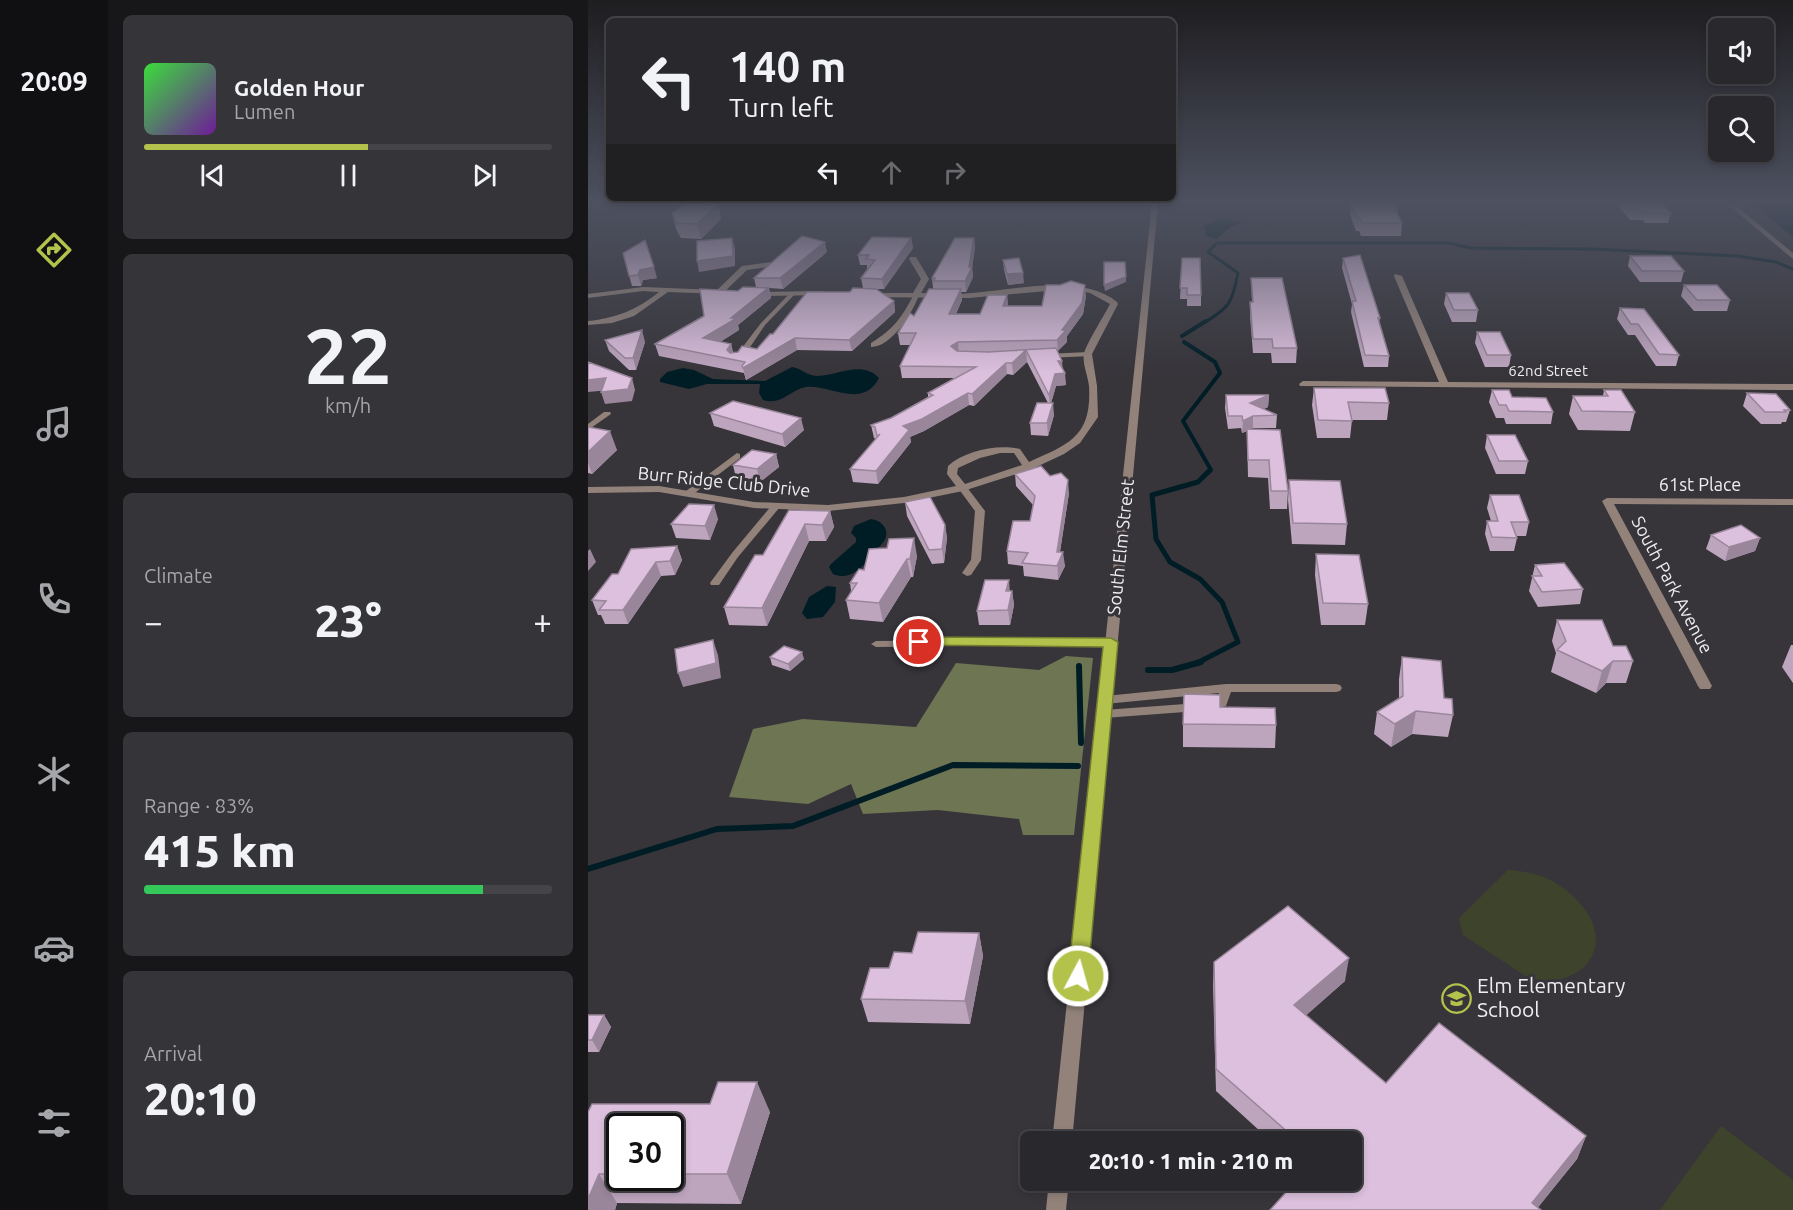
<!DOCTYPE html>
<meta charset="utf-8">
<style>
:root{--surface:#29282c;--page:#353438;--text:#f1f3f6;--muted:#a5a6a9;--line:#454448;--accent:#b3c24b}
body{margin:0;font-family:Ubuntu,sans-serif;background:var(--page);color:var(--text);height:100vh;display:flex;flex-direction:column;font-size:22px;white-space:nowrap}
*{box-sizing:border-box;margin:0}
p{font-size:20px;color:var(--muted)}
.icon{flex:none;width:33px;height:33px;fill:none;stroke:currentColor;stroke-width:2;stroke-linecap:round;stroke-linejoin:round}
.map{position:relative;flex:1;overflow:hidden}
.details{display:flex;flex-direction:column;gap:15px;padding:15px;background:#171618;width:480px}
.details>*{flex:none}
.banner{position:absolute;left:18px;top:18px;width:570px;height:183px;border-radius:9px;box-shadow:0 3px 9px #0003,0 0 0 2px var(--line);background:#29282c;color:var(--text);overflow:hidden}
.tools{position:absolute;left:1120px;top:18px;display:grid;gap:12px}
.tools a{display:grid;place-items:center;width:66px;height:66px;border-radius:9px;background:var(--surface);box-shadow:0 3px 9px #0003,0 0 0 2px var(--line);font-size:30px}
.speed{position:absolute;left:18px;top:1113px;display:flex;gap:12px;font-size:30px;font-weight:700;text-align:center}
.speed>*{display:grid;place-content:center;width:78px;height:78px;border-radius:50%;background:var(--surface);box-shadow:0 3px 9px #0003,0 0 0 2px var(--line);line-height:1}
.speed .limit{border:3px solid #111;border-radius:9px;background:#fff;color:#111}
.pin{position:absolute;display:grid;place-items:center;width:51px;height:51px;color:#fff;margin:-26px;border:3px solid #fff;border-radius:50%;box-shadow:0 2px 6px #0007}
.me{position:absolute;width:66px;margin:-33px;rotate:6deg;stroke-linejoin:round;filter:drop-shadow(0 0 4px #0008)}
.turn{display:flex;align-items:center;gap:21px;height:126px;padding:0 24px;font-size:27px}
.turn .icon{width:78px;height:78px;stroke-width:2.5}
.turn b{display:block;font-size:42px;line-height:51px}
.lanes{display:flex;align-items:center;height:57px;padding:0 24px;background:#0003;justify-content:center;gap:30px;direction:ltr}
.lanes .off{opacity:.35}
.big{font-size:45px;font-weight:800;line-height:1.1}
.details .card{flex:1;display:flex;flex-direction:column;justify-content:center;gap:9px;min-width:0;padding:0 21px;border-radius:9px;background:var(--page)}
.details .dial{align-items:center;gap:0}
.dial b{font-size:78px;line-height:1}
.song{display:flex;align-items:center;gap:18px}
.cover{width:72px;height:72px;border-radius:9px;background:linear-gradient(135deg,hsl(120 70% 55%),hsl(280 70% 35%))}
.played{height:6px;border-radius:3px;background:linear-gradient(90deg,var(--accent) 55%,var(--line) 55%)}
.keys{display:flex;justify-content:space-around;direction:ltr}
.heat{display:flex;justify-content:space-between;align-items:center;font-size:33px;direction:ltr}
.charge{height:9px;border-radius:4px;background:linear-gradient(90deg,#34c759 83%,var(--line) 0)}
.trip{position:absolute;left:432px;top:1131px;width:342px;height:60px;border-radius:9px;background:var(--surface);box-shadow:0 3px 9px #0003,0 0 0 2px var(--line);font-weight:800;line-height:60px;text-align:center}
main{display:flex;flex:1;min-height:0}
.tabs{display:flex;flex-direction:column;width:108px;justify-content:space-around;align-items:center;background:#101012;color:var(--muted)}
.tabs .icon{width:42px;height:42px}
.tabs .on{color:var(--accent)}
.tabs b{font-size:27px;color:var(--text)}
.map>svg:first-child{display:block}
.green{fill:#3e442b}
.forest{fill:#6e7553}
.water{fill:#001d26}
.lines{fill:none;stroke-linecap:round;stroke-linejoin:round}
.stream-far3{stroke:#001d26;stroke-width:3}
.stream-far2{stroke:#001d26;stroke-width:4}
.stream-far1{stroke:#001d26;stroke-width:5}
.stream{stroke:#001d26;stroke-width:6}
.service{fill:#92827a;fill-rule:evenodd}
.minor{fill:#92827a;fill-rule:evenodd}
.tertiary{fill:#92827a;fill-rule:evenodd}
.wall{fill:#bda5be;fill-rule:evenodd}
.shaded-wall{fill:#9a869b}
.building{fill:#dcc0dd;stroke:#9a869b;stroke-width:1.5}
.route{fill:#b3c24b;stroke:#747e31;stroke-width:1.5}
.labels{text-anchor:middle;stroke-width:6;stroke-linejoin:round;paint-order:stroke}
.far-street-label{font-size:15px;fill:#efedf0;stroke:#37353a}
.street-label{font-size:18px;fill:#efedf0;stroke:#37353a}
.near-poi-label{font-size:21px;fill:#efedf0;stroke:#37353a;text-anchor:start}
</style>
<main>
<nav class="tabs">
<b>20:09</b>
<svg class="icon on" aria-label="directions" viewBox="0 0 24 24"><path d="M12 3l9 9-9 9-9-9zM9 14v-3h6M13 9l2 2-2 2"/></svg>
<svg class="icon" aria-label="music" viewBox="0 0 24 24"><path d="M9 18V5l10-2v13"/><circle cx="6" cy="18" r="3"/><circle cx="16" cy="16" r="3"/></svg>
<svg class="icon" aria-label="phone" viewBox="0 0 24 24"><path d="M5 4h4l2 5-3 2q2 4 5 5l2-3 5 2v4C11 20 4 13 5 4z"/></svg>
<svg class="icon" aria-label="climate" viewBox="0 0 24 24"><path d="M12 3v18M4 7l16 10M4 17L20 7"/></svg>
<svg class="icon" aria-label="car" viewBox="0 0 24 24"><path d="M5 17H2v-5l4-1 3-4h7l3 4 3 1v5h-3M9 17h6M6 11h13"/><circle cx="7" cy="17" r="2"/><circle cx="17" cy="17" r="2"/></svg>
<svg class="icon" aria-label="filters" viewBox="0 0 24 24"><path d="M4 7h16M4 17h16"/><circle cx="9" cy="7" r="2"/><circle cx="15" cy="17" r="2"/></svg>
</nav>
<section class="details">
<div class="card">
<div class="song"><i class="cover"></i><div><b>Golden Hour</b><p>Lumen</p></div></div>
<div class="played"></div>
<div class="keys"><svg class="icon" aria-label="previous" viewBox="0 0 24 24"><path d="M18 5L8 12l10 7zM5 5v14"/></svg><svg class="icon" aria-label="pause" viewBox="0 0 24 24"><path d="M8 5v14M16 5v14"/></svg><svg class="icon" aria-label="next" viewBox="0 0 24 24"><path d="M6 5l10 7-10 7zM19 5v14"/></svg></div>
</div>
<div class="card dial"><b>22</b><p>km/h</p></div>
<div class="card"><p>Climate</p>
<div class="heat"><a>−</a><b class="big">23°</b><a>+</a></div>
</div>
<div class="card"><p>Range · 83%</p><b class="big">415 km</b><div class="charge"></div></div>
<div class="card"><p>Arrival</p><b class="big">20:10</b></div>
</section>
<div class="map">
<svg width="1205" height="1210" viewBox="0 0 1205 1210">
<rect width="100%" height="100%" fill="#37353a"/>
<path class="green" d="M920,870C934,871 947,873 960,879C988,892 1023,929 1001,961C990,977 969,979 953,986L875,935L871,918Z
M1133,1126L1205,1180V1210H1072Z"/>
<path class="forest" d="M478,656L505,658L486,835H435L431,819L350,810L275,814L263,784L220,804L141,797L165,729L215,719L328,727L368,663L451,670Z"/>
<path class="water" d="M1164,203H1205V237L1200,233Z
M632,219L654,222L641,228L629,239L617,236L618,232L615,226Z
M204,367C213,368 219,376 230,376C250,375 274,360 291,378C275,410 241,384 218,387C202,390 193,406 175,400L171,393L172,384H119L101,389L72,382V379L79,372L95,368L106,370L125,379L177,381Z
M283,519C297,521 304,534 293,545C290,549 284,550 280,553L278,563C268,572 259,580 245,574L241,567L243,564L268,542V538L263,533L266,526Z
M239,586L248,587L247,602L235,617L219,619L214,613L221,597Z"/>
<g class="lines">
<path class="stream-far3" d="M616,323C643,306 643,304 650,273L620,252L629,243H861L883,248L1005,249L1150,256L1188,262L1205,269"/>
<path class="stream-far2" d="M594,336L618,321
M596,342L627,362L632,373L595,421L623,470L620,473"/>
<path class="stream-far1" d="M609,663L650,642L634,602L612,579L582,562L568,539L564,495L610,482L621,471"/>
<path class="stream" d="M491,666L493,743
M560,670H584L613,662
M0,869L129,829L205,826L365,765L490,766"/>
<path class="service" d="M203,292L208,293L177,325L154,359H148L147,357L173,323Z
M326,294L331,295C325,312 304,347 283,347V343C306,329 314,317 326,294Z
M500,352L504,354L503,356L458,358L454,356L458,354Z
M16,412H22L23,414L0,430V424Z
M149,453L152,454V458L104,495H98L96,493L98,491Z
M375,485L378,486L397,511L393,560L383,575L379,576L374,573L383,560L387,511L370,488Z
M187,504L192,507L150,557L131,585H123L122,583L144,553L184,505Z
M523,639L528,642L527,644L288,647L283,644L288,641Z
M638,684H748L752,685L754,688L752,691L748,692H643L638,706L624,710L516,718L512,717L510,714L512,711L516,710L624,702L629,701L631,693L517,704L513,703L511,700L513,697L517,696Z"/>
<path class="minor" d="M564,203H570L484,1142H464Z
M985,203H1144L1141,205H988Z
M322,257H328L341,279L333,293C350,293 367,295 384,293C426,290 494,273 529,302L530,304L504,354L509,386L510,417L492,443L476,454L444,469L375,491L316,503L240,511L166,508L71,492L0,493V487L71,486L166,502L240,505L316,497L368,486L359,474L360,466C378,450 410,444 432,449L441,462C482,444 504,436 501,386C500,376 494,363 496,354C497,346 517,314 522,304L502,293L481,289L381,298L280,297L279,295L283,293H325L333,279L321,259ZM412,453H426L434,465L377,484L369,474L370,468L392,458Z
M184,262H187V266L159,270L134,294L80,292L46,316L24,323L0,325V321C28,318 49,310 71,292L55,291L0,298V294L55,287L129,290L154,266Z
M807,274L814,276L860,382L1205,384V390L712,386L711,384L715,381L851,382L806,276Z
M232,291H235V295L166,296L162,294L166,292Z
M1019,498L1205,499V505L1026,504L1124,686L1122,689H1112L1110,686L1014,501Z
M461,1180H481L478,1210H458Z"/>
<path class="tertiary" d="M1138,203H1145L1205,253V259Z"/>
</g>
<path class="wall" d="M763,203H810V214L814,223L813,236H773L771,231H768L762,215Z
M1032,203H1073L1083,213L1080,223H1057L1055,220H1042L1031,207Z
M131,210L133,219L113,239L93,238L88,229L84,214Z
M323,238L325,248L296,289H288L306,301L307,312L264,351L209,350L158,380L156,373L71,356L67,344L116,316L150,291L168,287L166,278L239,252L195,289L181,288L183,298L150,325L151,330L132,342L143,344L145,353L169,349L185,334L262,292L275,288L273,278L279,269V265H272L270,255Z
M386,238L387,248L384,267L385,277L378,292H373L374,300L368,314H392L419,295L420,306H454L498,296L495,314L479,336V342L469,351L475,370L478,385L468,386L463,403L466,415L460,436L443,435L442,423L460,403L439,362L425,375L419,374L386,406L381,405L336,431L322,437L323,442L290,484L265,482L262,469L288,439L286,438L283,425L303,418L340,397V393L366,378H314L312,366L322,345H312L310,333L326,316L347,289L345,288L344,278Z
M35,253L69,278L55,280L53,286H44Z
M1042,256L1096,271L1093,282H1052L1040,266Z
M594,258L613,295V306H599V299H592Z
M755,258L792,318L791,323L801,356L800,367H776L763,312L764,304L754,268Z
M415,260L436,283L420,285L416,270Z
M663,278L709,348L708,363H684L683,353H665L662,316V302H664Z
M1096,285L1142,300L1139,311H1106L1093,296Z
M858,293L890,310L888,322H864L856,304Z
M1032,308L1091,355L1088,366H1068L1047,335H1040L1029,319Z
M889,332L923,355L921,367H897L887,343Z
M17,340L57,342L48,370H41L21,351Z
M726,388L801,403L799,420H764L762,438H729L724,405Z
M904,390L965,412L963,424H918L916,418H908L901,402Z
M1016,390L1047,412L1042,431L990,430L981,414L985,396H1015Z
M1159,393L1202,410L1198,422H1194L1193,424H1173L1155,406Z
M638,395H681L680,407L675,409L689,415L688,428H665L662,429L700,491L699,509H682L680,478L660,477L659,431L654,433L653,428L640,429L637,408Z
M122,413L216,430L197,447L126,426Z
M0,427L29,450L4,474L0,473Z
M899,435L940,461L937,474H908L897,448Z
M188,454L191,467L172,482L148,478L145,465Z
M427,474L462,476L481,493L472,552L477,566L470,580L436,576L435,566L420,564L419,551L442,521L445,505L428,486Z
M701,480L759,524L757,545L704,544L700,500Z
M902,495L941,522L938,536H928L929,538L926,551H902L897,534L899,521H903L899,508Z
M317,502L357,525L359,538L356,563L344,564L319,516Z
M201,510L242,511L246,527L238,541H221L179,626L141,625L136,607L175,555Z
M130,519L122,540L88,538L83,524Z
M1123,535L1172,538L1167,551L1137,561L1118,549Z
M89,546L94,560L87,575L73,576L40,624H17L13,615H10L4,600L30,574Z
M728,554L780,604L777,625H733L727,575Z
M329,556L325,577H323L295,622L262,619L258,600L263,591L262,583L276,570Z
M947,565L995,589L992,604L950,607L941,591Z
M424,591L426,605L422,625H391L389,611Z
M969,620L1025,646L1045,661L1038,683H1018L1008,693L963,672L968,653L964,641Z
M1203,645H1205V683L1194,667Z
M182,657L216,659L202,671L184,665Z
M814,657L865,715L860,737L824,734L803,747L786,734L789,712L811,698V679Z
M632,707L688,725L687,748L595,747V724Z
M391,933L395,956L382,1024L280,1022L273,999L301,968L324,953Z
M626,962L757,981L718,1015L798,1083L998,1136L989,1159L950,1207L764,1142H684L628,1091L625,985Z
M0,1015H16L23,1027L11,1052H0Z
M0,1112H182L153,1204L29,1203L27,1210H0ZM32,1126H82V1178H32Z"/>
<path class="shaded-wall" d="M120,203H130L133,219L113,239L109,224L118,205Z
M144,238L147,248V266L111,272L109,261Z
M323,238L325,248L296,289L294,279Z
M386,238L387,248L384,268V267L385,277L378,292L377,281L381,267Z
M237,242L239,252L195,289L192,278Z
M66,267L69,278L55,280L53,286L50,275L52,270Z
M435,273L436,283L420,285L419,274Z
M538,277V282L517,291L516,285Z
M497,285L498,296L495,314L479,336V342L470,351L469,340Z
M180,288L183,298L150,325L151,330L119,350L115,338L143,318Z
M373,289L374,300L362,325L361,314Z
M419,295L420,306H415Z
M306,301L307,312L264,351L261,340Z
M54,330L57,342L48,370L45,358Z
M207,338L209,350L158,380L155,368Z
M370,342L371,354L363,346Z
M143,344L146,355L143,359L139,350Z
M438,350L439,362L425,375L424,363Z
M470,361H474L475,372Z
M418,363L419,374L386,406L384,394Z
M477,373L478,385L468,386L462,407L461,395L467,374Z
M18,378L22,390L0,392V380Z
M44,378L47,390L44,401L17,404L13,392Z
M380,393L381,405L336,431L322,437L323,442L290,484L288,471L315,426Z
M681,395L680,407L662,416V403Z
M465,403L466,415L460,436L459,423Z
M665,416V428L654,433L655,421Z
M213,418L216,430L197,447L194,434Z
M22,431L29,450L4,474L0,463V452Z
M188,454L191,467L172,482L169,469Z
M480,480L481,493L470,564L475,552L477,566L470,580L469,552Z
M126,505L130,519L122,540L117,526Z
M242,511L246,527L238,541L234,525Z
M217,524L221,541L179,626L174,608Z
M357,525L359,538L356,563L354,549Z
M326,538L329,556L325,577L322,559Z
M1172,538L1167,551L1137,561L1141,547Z
M89,546L94,560L87,575L82,561Z
M2,549L8,562L0,571V551Z
M319,559L323,577L295,622L291,603Z
M68,562L73,576L40,624L35,610Z
M421,580L422,594L418,591Z
M424,591L426,605L422,625L420,610Z
M125,640L130,655L133,678L95,687L90,673Z
M214,652L216,659L202,671L200,664Z
M1025,661L1018,683L1008,693L1014,671Z
M828,711L824,734L803,747L807,724Z
M391,933L395,956L382,1024L377,1001Z
M761,958L757,981L704,1028L706,1005Z
M16,1015L23,1027L11,1052L4,1040Z
M169,1082L182,1112L153,1204L139,1174Z
M998,1136L989,1159L948,1210L944,1203Z
M11,1174L29,1203L27,1210H0V1199Z"/>
<path class="building" d="M97,203H120L118,205H129L109,224L89,223L84,214Z
M763,203H810L811,205H805L814,223H774L772,218H769Z
M1038,203H1073L1083,213H1060L1057,211L1045,210Z
M214,236L237,242L192,278H166Z
M284,237L323,238L294,279L273,278L287,260L278,259L281,255H270Z
M144,238L145,256L109,261V241Z
M367,238H386L381,267H384L377,281H346L347,278H344Z
M57,240L66,267L52,270L50,275L41,276L35,253Z
M772,255L792,318H790L801,356L777,355L764,301H768L755,258Z
M1042,256H1083L1096,271H1054Z
M431,258L435,273L419,274L415,260Z
M594,258H612L613,295H599V288H592Z
M516,262H537L538,277L516,285Z
M663,278H694L709,348H685L684,339H665L662,302H665Z
M483,281L497,285L494,303L474,330H478L469,340L370,342L363,346L369,351L400,352L468,348L474,361H470L477,373L467,374L461,395L438,350L424,363H418L384,394L380,393L334,419L315,426L321,430L288,471L262,469L292,434L289,436L287,427L283,425L303,418L345,395L340,393L388,367L312,366L328,333H310L322,313L326,316L341,289H373L361,314H392L400,295H419L415,306H454L458,285H472Z
M1096,285H1129L1142,300H1109Z
M155,287L180,288L143,318H149L115,338L143,344L139,350L142,353L150,352L154,346L169,349L182,334H185L219,292H262L265,288L288,289L306,301L261,340L207,338L155,368L154,366L157,362L67,344L116,316L112,289L150,291Z
M858,293H881L890,310H866Z
M1032,308L1056,309L1091,355L1071,354L1050,324H1043Z
M54,330L45,358H37L17,340Z
M889,332H912L923,355H899Z
M0,362L44,378L40,389L13,392L18,378L0,380Z
M726,388H797L801,403L760,402L764,421L730,420Z
M904,390H921L924,397L958,398L965,412L921,411L918,405H911Z
M1016,390H1033L1047,412L994,411L985,396H1020Z
M1159,393L1188,394L1202,410H1196L1198,412H1177Z
M638,395H681L662,403L689,415L665,416L655,421L654,416H640Z
M145,401L213,418L194,434L122,413Z
M449,403H465L459,423H442Z
M0,427L22,431L0,452Z
M659,429L692,430L700,491H683L681,460H660Z
M899,435H927L940,461H911Z
M164,450L188,454L169,469L145,465Z
M453,466L462,476L473,473L480,480L469,552H475L469,566L434,563L440,553L419,551L425,521H442L447,496L427,474Z
M701,480L752,481L759,524L705,523Z
M902,495H931L941,522H923L929,538L904,537L899,521H910Z
M342,497L357,525L354,549L341,550L317,502Z
M101,504L126,505L117,526L83,524Z
M201,510L242,511L234,525L217,524L174,608L136,607L167,555H175Z
M1153,525L1172,538L1141,547L1123,535Z
M326,538L322,559H319L291,603L258,600L269,583H262L271,569L276,570L281,549L299,548L301,539Z
M89,546L82,561L68,562L35,610H11L18,601L4,600L24,574H30L43,549Z
M728,554L771,555L780,604L735,603Z
M976,563L995,589L954,592L944,576H954L947,565Z
M397,580H421L418,591H424L420,610L389,611Z
M969,620H1014L1025,646H1038L1045,661H1025L1014,671L969,650L978,641Z
M125,640L128,663L90,673L87,649Z
M196,646L214,652L200,664L182,657Z
M814,657L853,661L856,698L864,699L865,715L828,711L807,724L789,712L815,696Z
M596,694L632,695V707L687,708L688,725L595,724Z
M700,906L761,958L706,1005L798,1083L851,1023L998,1136L944,1203L953,1210H682L709,1180H764V1142H711L628,1069L626,962Z
M330,932L391,933L377,1001L273,999L282,968H301L306,952L324,953Z
M0,1015H16L4,1040H0Z
M130,1082H169L139,1174H82V1126H32V1174H11L0,1199V1112L4,1104H122Z"/>
<linearGradient id="sky" x2="0" y2="1"><stop stop-color="#1e1d20"/><stop offset="0.54" stop-color="#4d5160"/><stop offset="1" stop-color="#4d5160" stop-opacity="0"/></linearGradient>
<rect width="1205" height="373" fill="url(#sky)"/>
<path class="route" d="M331,637L523,638L530,642L500,976L497,982L490,985L483,982L480,976L515,647L326,645L324,642L326,639Z"/>
<defs>
<symbol id="school-ring" viewBox="-11 -11 22 22"><circle r="9.5" fill="#37353a" stroke="#b3c24b" stroke-width="1.5"/><path d="M0-5L7-2L0 1L-7-2ZM-4 1L0 2.5L4 1V4Q0 6-4 4Z" fill="#b3c24b"/></symbol>
</defs>
<g fill-rule="evenodd">
<use href="#school-ring" x="852" y="982" width="33" height="33"/>
</g>
<g class="labels">
<g class="far-street-label">
<text x="960" y="376">62nd Street</text>
</g>
<g class="street-label">
<text transform="translate(136 482) rotate(6)" y="6">Burr Ridge Club Drive</text>
<text x="1112" y="491">61st Place</text>
<text transform="translate(533 547) rotate(-84)" y="6">South Elm Street</text>
<text transform="translate(1084 585) rotate(62)" y="6">South Park Avenue</text>
</g>
<g class="near-poi-label">
<text x="889" y="993">Elm Elementary<tspan x="889" dy="24">School</tspan></text>
</g>
</g>
</svg>
<div class="tools">
<a><svg class="icon" aria-label="sound" viewBox="0 0 24 24"><path d="M4 9h4l5-4v14l-5-4H4zM17 9q2 3 0 6"/></svg></a>
<a><svg class="icon" aria-label="search" viewBox="0 0 24 24"><circle cx="10" cy="10" r="6"/><path d="M15 15l6 6"/></svg></a>
</div>
<div class="speed"><div class="limit">30</div></div>
<div class="pin" style="left:331px;top:642px;background:#d93025"><svg class="icon" aria-label="arrive" viewBox="0 0 24 24"><path d="M6 21V4h12l-3 4 3 4H6"/></svg></div>
<svg class="me" style="left:490px;top:976px" viewBox="-20 -20 40 40"><circle r="17" fill="#b3c24b" stroke="#fff" stroke-width="3"/><path d="M0-11L8 9 0 5-8 9z" fill="#fff"/></svg>
<div class="trip">20:10 · 1 min · 210 m</div>
<div class="banner">
<div class="turn"><svg class="icon" aria-label="left" viewBox="0 0 24 24"><path d="M17 20v-9H6M10 6l-5 5 5 5"/></svg><div><b>140 m</b>Turn left</div></div>
<div class="lanes"><svg class="icon" aria-label="left" viewBox="0 0 24 24"><path d="M17 20v-9H6M10 6l-5 5 5 5"/></svg><svg class="icon off" aria-label="ahead" viewBox="0 0 24 24"><path d="M12 20V5M6 11l6-6 6 6"/></svg><svg class="icon off" aria-label="right" viewBox="0 0 24 24"><path d="M7 20v-9h11M14 6l5 5-5 5"/></svg></div>
</div>
</div>
</main>
